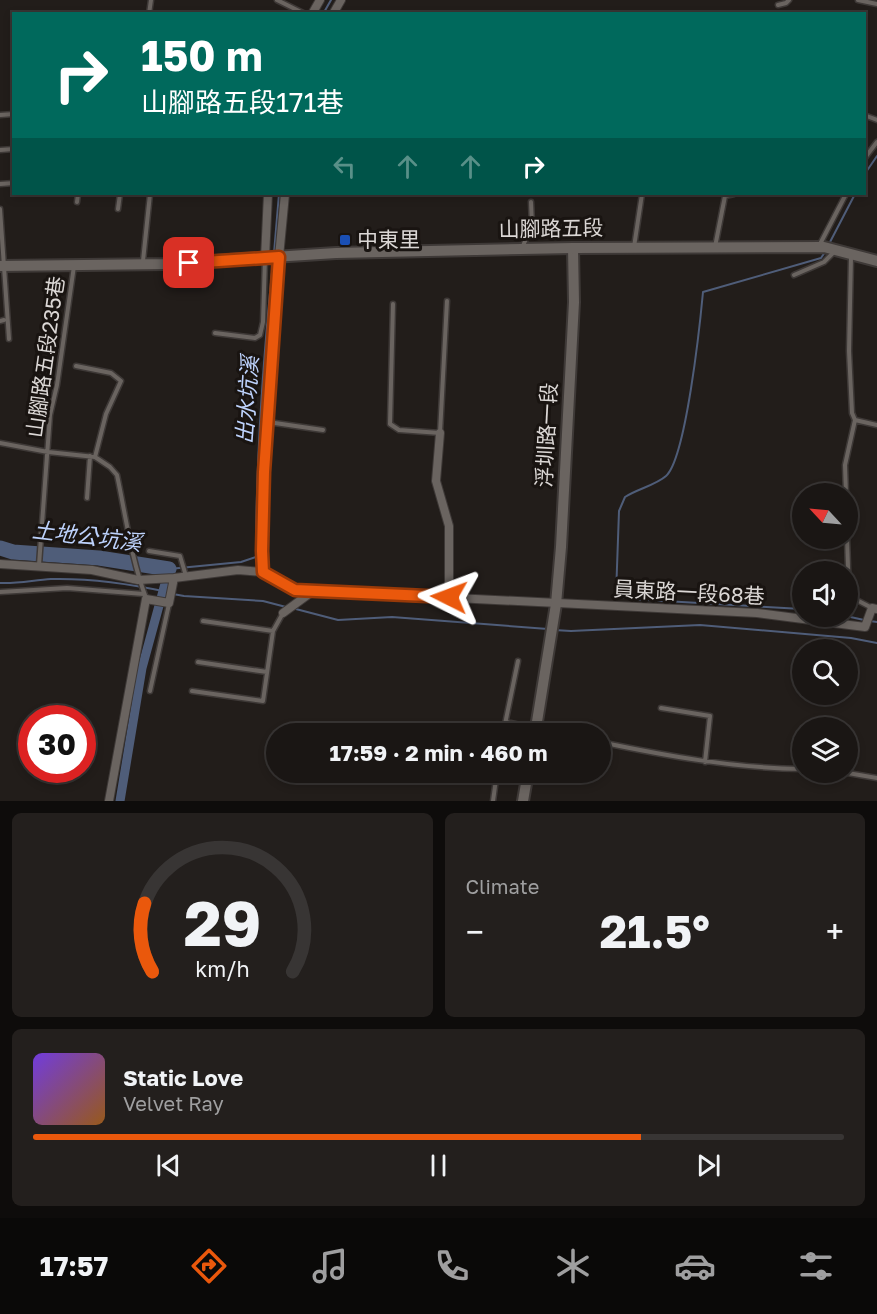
<!DOCTYPE html>
<meta charset="utf-8">
<style>
:root{--surface:#1a1614;--page:#231f1d;--text:#f1f3f6;--muted:#9f9fa0;--line:#383534;--accent:#ea580c}
body{margin:0;font-family:"Golos Text","Noto Sans TC",sans-serif;background:var(--page);color:var(--text);height:100vh;display:flex;flex-direction:column;font-size:22px;white-space:nowrap}
*{box-sizing:border-box;margin:0}
p{font-size:20px;color:var(--muted)}
.icon{flex:none;width:33px;height:33px;fill:none;stroke:currentColor;stroke-width:2;stroke-linecap:round;stroke-linejoin:round}
.map{position:relative;height:801px;overflow:hidden}
.drawer{display:flex;flex-direction:column;gap:12px;padding:12px;background:#0e0c0b;flex:1}
.drawer>*{flex:none}
.guide{position:absolute;left:12px;top:12px;width:854px;height:183px;border-radius:0px;box-shadow:0 3px 9px #0003,0 0 0 2px var(--line);background:#00695c;color:#fff;overflow:hidden}
.needle{width:39px;rotate:296deg}
.buttons{position:absolute;left:792px;top:483px;display:grid;gap:12px}
.buttons a{display:grid;place-items:center;width:66px;height:66px;border-radius:50%;background:var(--surface);box-shadow:0 3px 9px #0003,0 0 0 2px var(--line);font-size:30px}
.speed{position:absolute;left:18px;top:705px;display:flex;gap:12px;font-size:30px;font-weight:700;text-align:center}
.speed>*{display:grid;place-content:center;width:78px;height:78px;border-radius:50%;background:var(--surface);box-shadow:0 3px 9px #0003,0 0 0 2px var(--line);line-height:1}
.speed .limit{border:9px solid #d22;background:#fff;color:#111}
.pin{position:absolute;display:grid;place-items:center;width:51px;height:51px;color:#fff;margin:-26px;border-radius:12px;box-shadow:0 3px 9px #0006}
.me{position:absolute;width:66px;margin:-33px;rotate:273deg;stroke-linejoin:round;filter:drop-shadow(0 0 4px #0008)}
.turn{display:flex;align-items:center;gap:21px;height:126px;padding:0 30px;font-size:27px}
.turn .icon{width:78px;height:78px;stroke-width:2.5}
.turn b{display:block;font-size:42px;line-height:51px}
.lanes{display:flex;align-items:center;height:57px;padding:0 30px;background:#0003;justify-content:center;gap:30px;direction:ltr}
.lanes .off{opacity:.35}
.big{font-size:45px;font-weight:700;line-height:1.1}
.drawer .widget{flex:1;display:flex;flex-direction:column;justify-content:center;gap:9px;min-width:0;padding:0 21px;border-radius:9px;background:var(--page)}
.drawer .dial{align-items:center;gap:0}
.dial svg{height:156px;overflow:visible;fill:none;stroke:var(--line);stroke-width:7;stroke-linecap:round;text-anchor:middle}
.dial text{fill:var(--text);stroke:none}
.song{display:flex;align-items:center;gap:18px}
.cover{width:72px;height:72px;border-radius:9px;background:linear-gradient(135deg,hsl(260 70% 55%),hsl(30 70% 35%))}
.played{height:6px;border-radius:3px;background:linear-gradient(90deg,var(--accent) 75%,var(--line) 75%)}
.keys{display:flex;justify-content:space-around;direction:ltr}
.heat{display:flex;justify-content:space-between;align-items:center;font-size:33px;direction:ltr}
.drawer .tiles{flex:1;display:grid;gap:12px;grid-template-columns:1fr 1fr}
.widget:last-child{grid-column:span 2}
.trip{position:absolute;left:266px;top:723px;width:345px;height:60px;border-radius:30px;background:var(--surface);box-shadow:0 3px 9px #0003,0 0 0 2px var(--line);font-weight:700;line-height:60px;text-align:center}
.tabs{display:flex;height:96px;justify-content:space-around;align-items:center;background:#0a0908;color:var(--muted)}
.tabs .icon{width:42px;height:42px}
.tabs .on{color:var(--accent)}
.tabs b{font-size:27px;color:var(--text)}
.map>svg:first-child{display:block}
.lines{fill:none;stroke-linecap:round;stroke-linejoin:round}
.stream{stroke:#4f5d79;stroke-width:2}
.canal{stroke:#4f5d79;stroke-width:9}
.river{stroke:#4f5d79;stroke-width:15}
.service-casing{stroke:#3e3937;stroke-width:7}
.minor-casing{stroke:#3e3937;stroke-width:10}
.tertiary-casing{stroke:#3e3937;stroke-width:14}
.secondary-casing{stroke:#3e3937;stroke-width:14}
.service{stroke:#6a6460;stroke-width:4}
.minor{stroke:#6a6460;stroke-width:8}
.tertiary{stroke:#6a6460;stroke-width:10}
.secondary{stroke:#6a6460;stroke-width:10}
.route-casing{stroke:#983908;stroke-width:15}
.route{stroke:#ea580c;stroke-width:10}
.transit-dot{fill:#1a4fb4;stroke:#191411;stroke-width:2}
.labels{text-anchor:middle;stroke-width:6;stroke-linejoin:round;paint-order:stroke}
.street-label{font-size:21px;fill:#dbd7d5;stroke:#191411}
.poi-label{font-size:21px;fill:#dbd7d5;stroke:#191411;text-anchor:start}
.water-label{font-size:22px;font-style:italic;fill:#bdd2fc;stroke:#191411}
</style>
<div class="map">
<svg width="877" height="801" viewBox="0 0 877 801">
<rect width="100%" height="100%" fill="#221d1a"/>
<g class="lines">
<path class="stream" d="M323,14L331,0
M864,175L877,156
M829,244L855,194
M274,253L279,194
M169,569L241,562L256,557C256,458 263,360 273,262
M0,583C17,584 34,580 51,579C89,578 131,584 168,592
M173,594L184,596L263,601L286,607
M292,608L338,620L392,617L548,629
M802,609L630,599L616,595L619,511L625,497C637,489 656,485 666,476C686,458 700,324 703,292L821,258L825,252
M846,616L864,620
M870,621L877,622
M554,630L571,631L700,625L851,638L877,643"/>
<path class="canal" d="M120,801L142,668L169,569"/>
<path class="river" d="M0,548L13,552L99,558L169,569"/>
<defs>
<path id="service" d="M277,0L305,14
M858,0L877,4
M778,5L786,3L789,0
M149,14L151,0
M0,115L14,114
M864,115L877,120
M0,150L14,149
M864,159L877,142
M0,184L14,183
M77,202L78,194
M0,209L9,339
M118,209L120,194
M819,246L846,194
M634,247L642,194
M715,247L725,196L734,194
M522,248L532,225L531,202
M851,257L849,351L852,413L855,420
M143,261L150,194
M794,275L824,262L835,251
M393,304L390,424L399,430L440,433L447,301
M0,321L4,320
M215,333L255,338L260,335L263,322L265,258
M76,366L111,373L121,381L106,414L95,457
M855,420L877,425
M268,422L323,430
M0,443L48,452L95,457L110,467L117,475C126,517 131,558 146,598
M846,494L845,465L855,420
M87,498L90,456
M847,538L849,596L872,608
M149,551L180,556L186,576
M39,565L50,415L57,385L74,266
M263,571L262,551L264,472L279,258
M0,592L67,588L144,594
M203,621L273,631
M198,662L267,672
M150,691L169,604
M192,691L263,701L273,631L283,613
M661,708L710,716L705,762
M506,722L560,734
M503,734L518,661
M600,742C667,756 734,768 802,769
M842,772L877,778
M493,801L497,772"/>
<path id="minor" d="M312,14L320,0
M333,14L341,0
M279,257L285,194
M265,258L268,194
M440,433L436,481L449,526V597
M0,564L92,570L138,580L174,578L238,570L263,572L295,590L757,613L865,627L872,608L877,609
M283,613L313,591
M109,801L146,599L169,603L174,578"/>
<path id="tertiary" d="M535,734L556,604L561,547L574,302L573,248
M523,801L528,772"/>
<path id="secondary" d="M0,266L166,264L336,253L573,248L824,247L877,261"/>
</defs>
<use href="#service" class="service-casing"/>
<use href="#minor" class="minor-casing"/>
<use href="#tertiary" class="tertiary-casing"/>
<use href="#secondary" class="secondary-casing"/>
<use href="#service" class="service"/>
<use href="#minor" class="minor"/>
<use href="#tertiary" class="tertiary"/>
<use href="#secondary" class="secondary"/>
</g>
<g class="lines">
<defs>
<path id="route" d="M189,263L279,257L264,472L262,551L263,572L295,590L449,597"/>
</defs>
<use href="#route" class="route-casing"/>
<use href="#route" class="route"/>
</g>
<rect class="transit-dot" x="339" y="234" width="12" height="12" rx="3"/>
<g class="labels">
<g class="street-label">
<text transform="translate(551 229) rotate(-1)" y="7">山腳路五段</text>
<text transform="translate(46 357) rotate(-82)" y="7">山腳路五段235巷</text>
<text transform="translate(547 435) rotate(-87)" y="7">浮圳路一段</text>
<text transform="translate(689 593) rotate(3)" y="7">員東路一段68巷</text>
</g>
<g class="poi-label">
<text x="357" y="247">中東里</text>
</g>
<g class="water-label">
<text transform="translate(247 400) rotate(-86)" y="8">出水坑溪</text>
<text transform="translate(87 536) rotate(7)" y="8">土地公坑溪</text>
</g>
</g>
</svg>
<div class="buttons">
<a><svg class="needle" viewBox="-14 -14 28 28"><path d="M0-13l5 13h-10z" fill="#e53935"/><path d="M0 13l5-13h-10z" fill="#9f9fa0"/></svg></a>
<a><svg class="icon" aria-label="sound" viewBox="0 0 24 24"><path d="M4 9h4l5-4v14l-5-4H4zM17 9q2 3 0 6"/></svg></a>
<a><svg class="icon" aria-label="search" viewBox="0 0 24 24"><circle cx="10" cy="10" r="6"/><path d="M15 15l6 6"/></svg></a>
<a><svg class="icon" aria-label="layers" viewBox="0 0 24 24"><path d="M12 4l9 5-9 5-9-5zM3 14l9 5 9-5"/></svg></a>
</div>
<div class="speed"><div class="limit">30</div></div>
<div class="pin" style="left:189px;top:263px;background:#d93025"><svg class="icon" aria-label="arrive" viewBox="0 0 24 24"><path d="M6 21V4h12l-3 4 3 4H6"/></svg></div>
<svg class="me" style="left:449px;top:597px" viewBox="-20 -20 40 40"><path d="M0-17L14 15 0 8-14 15z" fill="#ea580c" stroke="#fff" stroke-width="4"/></svg>
<div class="trip">17:59 · 2 min · 460 m</div>
<div class="guide">
<div class="turn"><svg class="icon" aria-label="right" viewBox="0 0 24 24"><path d="M7 20v-9h11M14 6l5 5-5 5"/></svg><div><b>150 m</b>山腳路五段171巷</div></div>
<div class="lanes"><svg class="icon off" aria-label="left" viewBox="0 0 24 24"><path d="M17 20v-9H6M10 6l-5 5 5 5"/></svg><svg class="icon off" aria-label="ahead" viewBox="0 0 24 24"><path d="M12 20V5M6 11l6-6 6 6"/></svg><svg class="icon off" aria-label="ahead" viewBox="0 0 24 24"><path d="M12 20V5M6 11l6-6 6 6"/></svg><svg class="icon" aria-label="right" viewBox="0 0 24 24"><path d="M7 20v-9h11M14 6l5 5-5 5"/></svg></div>
</div>
</div>
<section class="drawer">
<div class="tiles">
<div class="widget dial"><svg viewBox="0 0 100 80">
<path d="M14 69A42 42 0 1 1 86 69"/>
<path d="M14 69A42 42 0 0 1 10 34" stroke="#ea580c"/>
<text x="50" y="56" font-size="32" font-weight="700">29</text>
<text x="50" y="72" font-size="11">km/h</text>
</svg></div>
<div class="widget"><p>Climate</p>
<div class="heat"><a>−</a><b class="big">21.5°</b><a>+</a></div>
</div>
<div class="widget">
<div class="song"><i class="cover"></i><div><b>Static Love</b><p>Velvet Ray</p></div></div>
<div class="played"></div>
<div class="keys"><svg class="icon" aria-label="previous" viewBox="0 0 24 24"><path d="M18 5L8 12l10 7zM5 5v14"/></svg><svg class="icon" aria-label="pause" viewBox="0 0 24 24"><path d="M8 5v14M16 5v14"/></svg><svg class="icon" aria-label="next" viewBox="0 0 24 24"><path d="M6 5l10 7-10 7zM19 5v14"/></svg></div>
</div>
</div>
</section>
<nav class="tabs">
<b>17:57</b>
<svg class="icon on" aria-label="directions" viewBox="0 0 24 24"><path d="M12 3l9 9-9 9-9-9zM9 14v-3h6M13 9l2 2-2 2"/></svg>
<svg class="icon" aria-label="music" viewBox="0 0 24 24"><path d="M9 18V5l10-2v13"/><circle cx="6" cy="18" r="3"/><circle cx="16" cy="16" r="3"/></svg>
<svg class="icon" aria-label="phone" viewBox="0 0 24 24"><path d="M5 4h4l2 5-3 2q2 4 5 5l2-3 5 2v4C11 20 4 13 5 4z"/></svg>
<svg class="icon" aria-label="climate" viewBox="0 0 24 24"><path d="M12 3v18M4 7l16 10M4 17L20 7"/></svg>
<svg class="icon" aria-label="car" viewBox="0 0 24 24"><path d="M5 17H2v-5l4-1 3-4h7l3 4 3 1v5h-3M9 17h6M6 11h13"/><circle cx="7" cy="17" r="2"/><circle cx="17" cy="17" r="2"/></svg>
<svg class="icon" aria-label="filters" viewBox="0 0 24 24"><path d="M4 7h16M4 17h16"/><circle cx="9" cy="7" r="2"/><circle cx="15" cy="17" r="2"/></svg>
</nav>
